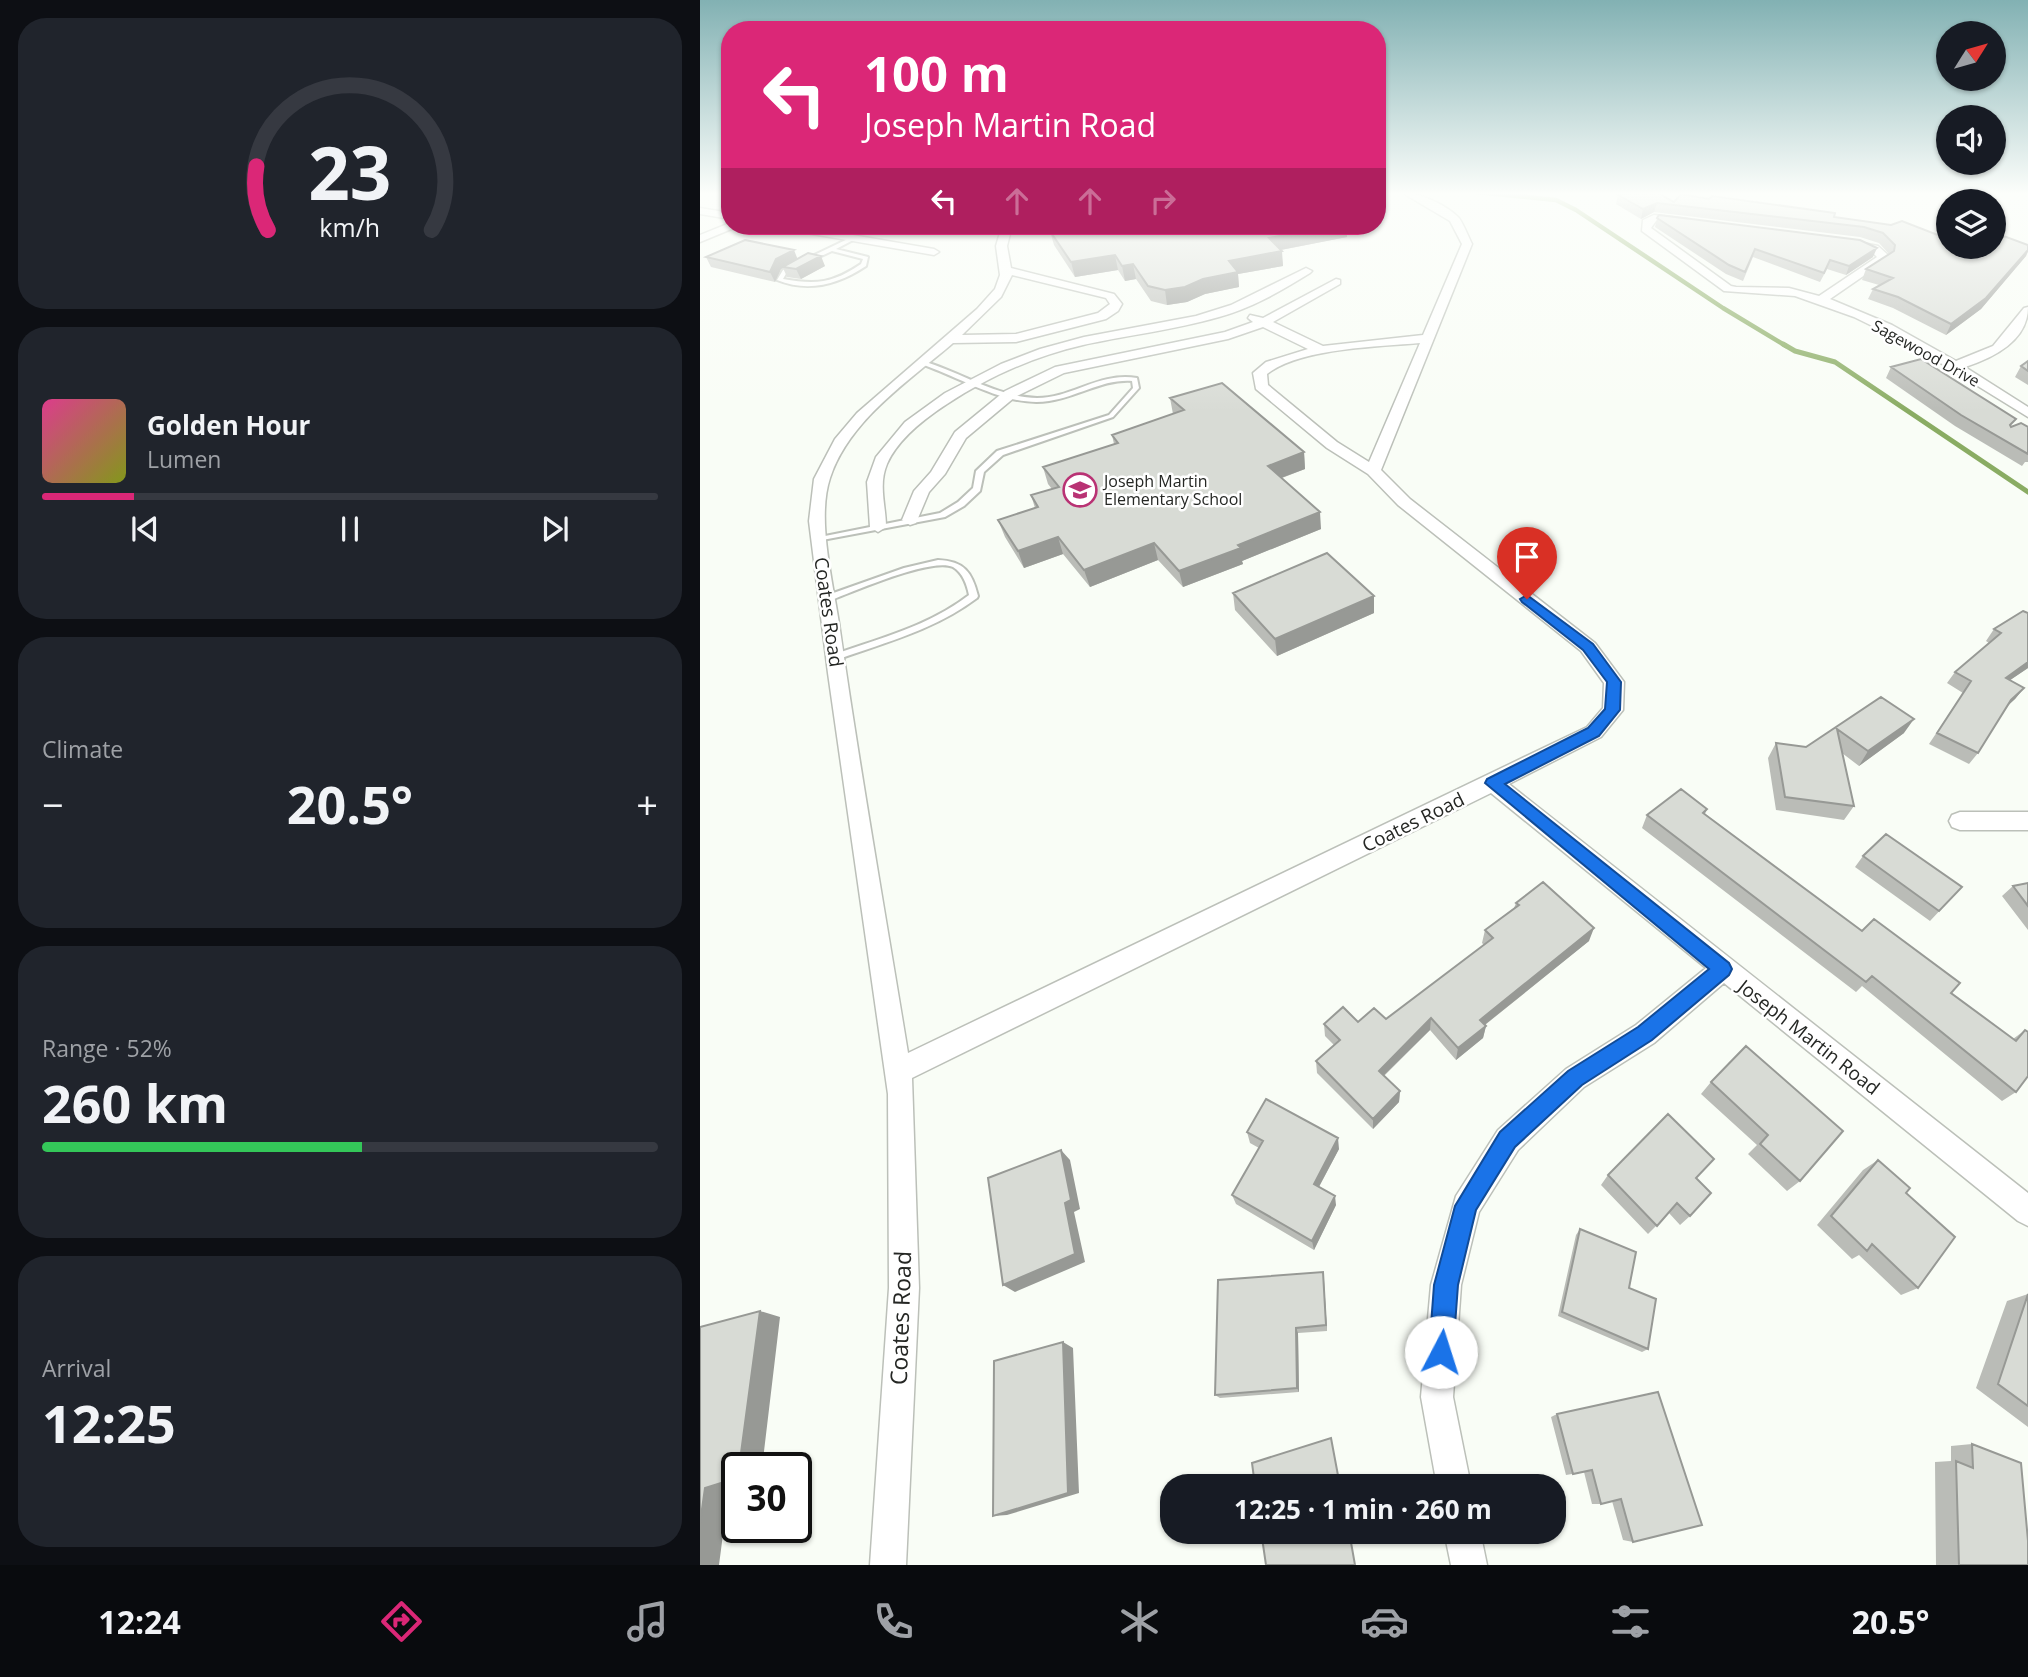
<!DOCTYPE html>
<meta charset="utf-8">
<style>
:root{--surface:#171b24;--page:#20242c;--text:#f1f3f6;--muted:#9ea1a6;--line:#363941;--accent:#db2777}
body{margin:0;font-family:"Open Sans",sans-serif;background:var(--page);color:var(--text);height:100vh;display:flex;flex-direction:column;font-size:26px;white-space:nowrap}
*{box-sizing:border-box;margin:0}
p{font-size:23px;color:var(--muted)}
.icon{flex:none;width:38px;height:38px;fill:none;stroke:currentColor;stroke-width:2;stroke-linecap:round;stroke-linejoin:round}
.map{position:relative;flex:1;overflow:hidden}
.panel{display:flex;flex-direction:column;gap:18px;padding:18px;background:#0d0f14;width:700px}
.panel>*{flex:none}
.top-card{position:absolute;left:21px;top:21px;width:665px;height:214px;border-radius:28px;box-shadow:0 2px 5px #0004;background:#db2777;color:#fff;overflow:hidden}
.needle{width:46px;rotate:53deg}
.fabs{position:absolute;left:1236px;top:21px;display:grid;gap:14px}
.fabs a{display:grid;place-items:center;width:70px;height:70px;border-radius:50%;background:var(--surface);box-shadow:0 2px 5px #0004;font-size:35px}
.speed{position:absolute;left:21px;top:1452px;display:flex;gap:14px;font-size:35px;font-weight:700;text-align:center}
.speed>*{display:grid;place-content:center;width:91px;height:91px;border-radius:50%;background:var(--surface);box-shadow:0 2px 5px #0004;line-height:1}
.speed .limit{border:4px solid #111;border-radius:10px;background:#fff;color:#111}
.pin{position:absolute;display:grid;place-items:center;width:60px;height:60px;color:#fff;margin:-72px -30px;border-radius:50% 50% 50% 0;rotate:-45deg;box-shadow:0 0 7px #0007}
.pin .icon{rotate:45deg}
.me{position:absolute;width:77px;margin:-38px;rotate:5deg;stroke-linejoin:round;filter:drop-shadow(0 0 5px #0008)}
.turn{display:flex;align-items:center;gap:24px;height:147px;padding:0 28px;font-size:32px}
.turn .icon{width:91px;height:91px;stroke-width:2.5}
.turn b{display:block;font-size:49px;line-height:60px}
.lanes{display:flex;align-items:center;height:66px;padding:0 28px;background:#0003;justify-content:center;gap:35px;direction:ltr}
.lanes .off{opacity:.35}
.big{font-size:52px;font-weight:700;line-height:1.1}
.panel .widget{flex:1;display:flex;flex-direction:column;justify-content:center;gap:10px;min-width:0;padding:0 24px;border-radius:28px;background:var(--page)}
.panel .dial{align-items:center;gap:0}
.dial svg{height:182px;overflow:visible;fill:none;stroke:var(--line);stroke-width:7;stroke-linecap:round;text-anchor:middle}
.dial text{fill:var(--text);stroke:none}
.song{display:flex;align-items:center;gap:21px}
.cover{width:84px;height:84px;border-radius:10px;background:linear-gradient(135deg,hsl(330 70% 55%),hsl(70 70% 35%))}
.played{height:7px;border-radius:4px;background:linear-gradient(90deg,var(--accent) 15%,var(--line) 15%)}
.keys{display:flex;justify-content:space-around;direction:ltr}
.heat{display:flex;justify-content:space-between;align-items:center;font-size:38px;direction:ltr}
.charge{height:10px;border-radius:5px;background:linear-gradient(90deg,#34c759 52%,var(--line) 0)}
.trip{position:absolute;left:460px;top:1474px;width:406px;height:70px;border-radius:28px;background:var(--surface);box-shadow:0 2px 5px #0004;font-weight:700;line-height:70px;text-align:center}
.dock{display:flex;height:112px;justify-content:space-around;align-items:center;background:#090b0e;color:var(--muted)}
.dock .icon{width:49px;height:49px}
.dock .selected{color:var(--accent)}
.dock b{font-size:32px;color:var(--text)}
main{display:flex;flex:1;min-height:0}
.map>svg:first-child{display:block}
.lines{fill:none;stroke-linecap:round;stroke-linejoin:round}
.stream-far1{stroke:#8aac63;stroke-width:4.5}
.stream{stroke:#8aac63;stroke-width:5}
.service-casing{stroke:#bcc0b9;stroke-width:4}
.minor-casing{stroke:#bcc0b9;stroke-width:3}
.service{fill:#fff;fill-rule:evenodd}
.minor{fill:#fff;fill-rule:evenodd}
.wall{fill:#babcb7}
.shaded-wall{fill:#979995}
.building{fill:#d8dbd5;stroke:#979995;stroke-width:2}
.route{fill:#1a73e8;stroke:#114b97;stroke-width:2}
.labels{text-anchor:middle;stroke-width:5;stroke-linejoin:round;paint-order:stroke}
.far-street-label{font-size:16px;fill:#252724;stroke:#fff}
.far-poi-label{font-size:16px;fill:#252724;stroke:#fff;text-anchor:start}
.street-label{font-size:19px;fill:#252724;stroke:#fff}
.near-street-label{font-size:23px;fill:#252724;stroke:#fff}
</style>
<main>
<section class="panel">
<div class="widget dial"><svg viewBox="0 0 100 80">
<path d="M14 69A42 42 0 1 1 86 69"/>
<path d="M14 69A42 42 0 0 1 9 41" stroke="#db2777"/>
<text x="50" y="56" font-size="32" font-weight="700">23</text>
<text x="50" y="72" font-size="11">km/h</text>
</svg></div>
<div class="widget">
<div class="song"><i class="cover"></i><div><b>Golden Hour</b><p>Lumen</p></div></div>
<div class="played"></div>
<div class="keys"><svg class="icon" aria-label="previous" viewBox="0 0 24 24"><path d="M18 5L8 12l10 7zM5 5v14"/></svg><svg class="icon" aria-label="pause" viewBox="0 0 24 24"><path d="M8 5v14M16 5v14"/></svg><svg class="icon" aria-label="next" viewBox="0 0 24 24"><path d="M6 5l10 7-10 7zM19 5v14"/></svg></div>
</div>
<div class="widget"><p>Climate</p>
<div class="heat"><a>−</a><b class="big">20.5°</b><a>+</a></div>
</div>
<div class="widget"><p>Range · 52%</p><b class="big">260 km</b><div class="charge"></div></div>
<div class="widget"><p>Arrival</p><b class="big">12:25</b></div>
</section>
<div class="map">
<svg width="1328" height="1565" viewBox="0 0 1328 1565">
<rect width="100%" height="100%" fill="#f9fdf6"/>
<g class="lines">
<path class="stream-far1" d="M776,192L856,200L876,210L1023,308L1086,346"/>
<path class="stream" d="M1083,344L1095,351L1135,362L1328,492"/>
<defs>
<path id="service" d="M152,237L157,238L136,249L168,257L166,266C139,284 109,293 77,280L83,270ZM132,251L163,259L161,264C133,283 117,285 83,279L87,272Z
M223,361C260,372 297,397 337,398C373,398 398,372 437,378L439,388L413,417L303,455L284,472L280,491L264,506L245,517L117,541L116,539L120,537L240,513L258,502L273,488L276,471L297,451L409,415L433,388L432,381C402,379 378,397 349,401C307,408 260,377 221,364L220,363Z
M238,560C264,561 272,572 278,596L277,598C236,629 187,642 139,659H133L131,657L133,655C180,638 229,626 269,595C267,585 263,573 253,567C232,557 155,591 131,600H125V596L204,568Z"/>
<path id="minor" d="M701,192C718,192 747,205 759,218C764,225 768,236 772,244L681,470L710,499L895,643L924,682L923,710L901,737L809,784L1328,1193V1226L1318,1221L1024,983L954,1043L884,1087L818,1150L779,1212L761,1285L753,1397L771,1486H737L721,1397L731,1285L756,1196L798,1130L866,1069L936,1025L1006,968L791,793L212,1078L219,1288L206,1565H170L189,1288L188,1094L128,673L109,521L114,479L135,439L157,413L277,309L295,289L300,275L296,246L302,226H312L307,246L311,268L414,294L422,304L418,311L406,319L316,342L253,343C209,381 149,420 130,478C116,520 134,586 140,630C160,771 185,912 208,1053L887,727L903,708L904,683L881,651L698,505L668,474L627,448L556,389L553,373L566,362L608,349L563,327L528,339L364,373L315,397L266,438L245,474L229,492L216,523L210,525L202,520L214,491L231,472L255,432L305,391L355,367L525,332L553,322L548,318L550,315L563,318L636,279L640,280V284L573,322L623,346L723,335L762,244L750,221ZM312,275L406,298L410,304L398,313L316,334L262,335L301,297ZM720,343L669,462L637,442L568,385L567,374C600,348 677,347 720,343Z
M0,208L30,213V219L0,214Z
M954,215L987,219L988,221L983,224L956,221L951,228L1031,286L1036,287L1089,288L1119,296L1177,257L1170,250L1147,244V240L1178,246L1188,255V259L1130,299L1192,325L1256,361L1293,346L1324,308L1328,307C1328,341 1293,358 1265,367L1328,407V417L1213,346L1154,317L1095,296L1024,291L942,231L943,220Z
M30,223V226H35L34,228L0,242V235Z
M78,226H100L234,249L239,252L234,255L83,229Z
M606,268L612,271L610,273C581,291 552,308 519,317C474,330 428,335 383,345C335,356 288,377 247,404C224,419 198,439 187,464C178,485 186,506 186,527L178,532L170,527L167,482L176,457L205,422L245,393L301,364L340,349L384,337L496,316L531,305Z
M1260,812H1328V830H1260L1252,827L1249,821L1252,815Z
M744,1531H780L787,1565H751Z"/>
</defs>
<use href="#service" class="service-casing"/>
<use href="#minor" class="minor-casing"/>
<use href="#service" class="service"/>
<use href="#minor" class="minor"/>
</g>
<path class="wall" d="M8,192H30V196Z
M918,195L974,202L1009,199L1134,217L1248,247L1328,245V252L1326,256L1281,309L1246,335L1193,308L1168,299L1173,289L1179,285L1162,280L1166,269L1189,254L1179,243L1160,237L954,212L941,219L916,204Z
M957,218L1173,257L1146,275L1127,269L1120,282L1053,257L1043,281L1026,274L955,227Z
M369,226H647V237L581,250L583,266L538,274L539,287L505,294L487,302L467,305L451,301L436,279L425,281L418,270L375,277L354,245L350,231L371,228Z
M6,257L98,259L125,266L101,279L87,277L83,268L81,269L75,282L11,267Z
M1328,361V385L1315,377L1321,366Z
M1191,367L1312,427H1328V462H1325L1322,466L1255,426L1186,378Z
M470,398L604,452L605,469L582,478L621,529L542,561L543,564L483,587L458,560L390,587L363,554L324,568L305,537L298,520L335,508L331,495L352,489L348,484L343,467L414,444L412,435L473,414Z
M533,593L674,613L577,656L535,610Z
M1328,613V668L1310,680L1324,688L1315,699L1306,707L1278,753L1269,764L1229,744L1263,693L1247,683L1255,672L1289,643L1286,641L1294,629Z
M1181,697L1204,733L1159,766L1142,753L1154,806L1144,820L1076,810L1068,758L1076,743L1106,747Z
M1007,809L1005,814L1162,931L1251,993L1313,1039L1325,1030L1316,1092L1302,1101L1162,986L1156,992L942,828L947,815Z
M1163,856L1262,887L1230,921L1155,867Z
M1328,883V930L1302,896L1313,886Z
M816,903L889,941L785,1025L786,1026L783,1038L756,1060L730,1030L684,1076L700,1091L699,1102L673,1129L617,1073L616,1061L634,1045L625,1036L624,1024L686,1019L784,945L782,943L785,930L814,908Z
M1046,1046L1100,1181L1087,1191L1048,1154L1057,1145L1001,1094L1011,1082Z
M547,1132L639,1149L619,1187L636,1205L614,1250L536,1204L532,1195L559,1148L550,1143Z
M1178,1160L1206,1193L1218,1288L1201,1295L1159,1255L1152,1259L1117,1225L1163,1170Z
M908,1175L996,1178L990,1216L980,1225L969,1213L948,1234L901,1185Z
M880,1229L929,1288L948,1349L942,1352L858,1316L876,1235Z
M623,1272L627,1331L598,1333L599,1392L520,1398L515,1395Z
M1328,1294V1427L1276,1388L1307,1301Z
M857,1414L1002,1525L933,1542L923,1540L912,1501L901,1504H892L884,1472L866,1475L851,1417Z
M1272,1444L1328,1565H1236L1235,1462L1251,1461V1446Z"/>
<path class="shaded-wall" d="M957,203L954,212L941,219L943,209Z
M634,226H647V237L570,252L569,238Z
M1177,248L1173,257L1146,275L1149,266Z
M94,250L98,260L81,269L75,282L70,272L76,259Z
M1328,250L1326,256L1281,309L1246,335L1251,324Z
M582,251L583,266L538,274L539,287L505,294L487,302L467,305L465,290L529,261Z
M415,255L418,270L375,277L371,262Z
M121,256L125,266L101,279L96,269Z
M433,264L436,279L425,281L422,266Z
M604,452L605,469L570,482L568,466Z
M620,512L621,529L542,561L543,564L483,587L479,571L538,545Z
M358,537L363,554L324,568L318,551Z
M454,543L458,560L390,587L384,570Z
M674,596V613L577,656L575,639Z
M1328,662V668L1297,689L1306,678Z
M1324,688L1315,699L1302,711L1311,700Z
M1214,719L1204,733L1159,766L1168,751Z
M894,928L889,941L777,1031L780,1020Z
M731,1018L730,1030L678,1081L679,1071Z
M786,1026L783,1038L756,1060L758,1048Z
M700,1091L699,1102L673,1129V1119Z
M638,1138L639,1149L615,1194L614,1184Z
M361,1150L370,1160L380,1209L374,1212L385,1262L315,1292L303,1285L365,1203Z
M635,1196L636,1205L614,1250L612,1241Z
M623,1272L624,1280L627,1331L626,1325Z
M60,1311L80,1317L62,1468H39Z
M596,1328L598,1333L599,1392L597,1388Z
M363,1342L373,1348L379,1493L307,1515L293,1516Z
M37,1478V1486L29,1488L19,1565H0V1523L5,1488Z"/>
<path class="building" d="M930,192H956L974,202L981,194L1009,199L1012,196L1135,213L1134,217L1191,225L1202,221L1248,239V247H1293V238L1301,235L1328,245V250L1286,298L1251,324L1198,297L1173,289L1193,278L1166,269L1194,251L1195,245L1183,233L1164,227L957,203L943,209L918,195Z
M959,215L1160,240L1177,248L1149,266L1130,260L1124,273L1055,249L1045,272L1029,265L957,218Z
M377,226H634L569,238L582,251L529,261L538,272L503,279L485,287L465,290L448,286L433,264L422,266L415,255L371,262L350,231L377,227Z
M45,240L94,250L76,259L70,272L6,257Z
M108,253L121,256L96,269L83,267Z
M1221,359L1316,419L1310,425L1311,427L1321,423L1328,427V454L1261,415L1191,367Z
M1328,361V371L1321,366Z
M522,383L604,452L568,466L620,512L538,545L541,548L479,571L454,543L384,570L358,537L318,551L298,520L338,507L331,495L359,487L343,467L418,443L412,435L484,410L470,398Z
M627,553L674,596L575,639L533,593Z
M1323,611L1328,613V662L1306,678L1324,688L1311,700L1278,753L1237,733L1271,681L1255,672L1301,633L1294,629Z
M1181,697L1214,719L1168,751L1137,729L1154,806L1085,797L1076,743L1106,747Z
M981,789L1007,809L1003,813L1162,931L1174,919L1260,983L1251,993L1316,1041L1325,1030L1328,1032V1076L1316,1092L1172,976L1166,982L947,815Z
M1186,834L1262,887L1239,911L1163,856Z
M843,882L894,928L780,1020L786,1026L758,1048L731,1018L679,1071L700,1091L673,1119L616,1061L640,1040L624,1024L643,1007L658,1022L674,1008L686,1019L793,938L785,930L819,905L816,903Z
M1328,883V906L1313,886Z
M1046,1046L1143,1131L1100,1181L1060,1144L1068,1135L1011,1082Z
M566,1099L638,1138L614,1184L635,1196L612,1241L532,1195L563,1141L547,1132Z
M968,1114L1014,1159L996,1178L1011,1193L990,1216L977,1203L957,1226L908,1175Z
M361,1150L371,1200L365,1203L375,1254L303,1285L288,1178Z
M1178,1160L1210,1188L1206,1193L1255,1237L1218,1288L1172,1244L1167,1251L1131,1216Z
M880,1229L936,1252L929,1288L956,1299L948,1349L862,1312Z
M623,1272L626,1325L596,1328L597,1388L515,1395L518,1280Z
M1328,1294V1406L1298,1384Z
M60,1311L39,1468H37V1478L5,1488L0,1523V1327Z
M363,1342L368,1493L293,1516L294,1361Z
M958,1392L1002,1525L933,1542L921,1499L901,1504L892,1470L873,1474L857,1414Z
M631,1438L640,1486H555L552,1463Z
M1272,1444L1321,1463L1328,1541V1565H1259L1256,1461L1273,1468Z
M561,1531H649L655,1565H566Z"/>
<linearGradient id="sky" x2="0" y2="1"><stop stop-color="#82b1b3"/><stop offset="0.47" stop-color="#fcfefb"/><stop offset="1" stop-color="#fcfefb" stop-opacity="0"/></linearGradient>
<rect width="1328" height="412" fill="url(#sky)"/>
<path class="route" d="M827,595L893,644L921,682L920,710L899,736L805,784L1029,963L1032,969L1029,975L952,1040L882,1085L815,1147L776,1210L758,1285L753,1352L749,1361L741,1364L732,1361L729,1352L734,1285L755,1206L800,1132L868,1071L938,1027L1009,969L785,783L787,779L888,728L905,709L907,682L883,650L822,602L820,599Z"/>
<defs>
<symbol id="school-ring" viewBox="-11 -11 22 22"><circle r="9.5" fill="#fff" stroke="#b93274" stroke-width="1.5"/><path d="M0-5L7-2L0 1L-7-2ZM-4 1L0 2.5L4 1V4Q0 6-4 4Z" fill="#b93274"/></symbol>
</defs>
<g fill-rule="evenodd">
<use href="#school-ring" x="361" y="471" width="38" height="38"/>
</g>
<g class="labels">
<g class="far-street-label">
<text transform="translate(1226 353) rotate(29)" y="6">Sagewood Drive</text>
</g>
<g class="far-poi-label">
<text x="404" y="487">Joseph Martin<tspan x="404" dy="18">Elementary School</tspan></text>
</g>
<g class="street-label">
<text transform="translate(129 612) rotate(82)" y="7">Coates Road</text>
<text transform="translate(713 822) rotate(-26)" y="7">Coates Road</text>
<text transform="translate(1109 1037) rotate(38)" y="7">Joseph Martin Road</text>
</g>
<g class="near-street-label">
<text transform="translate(201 1318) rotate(-88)" y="8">Coates Road</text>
</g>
</g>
</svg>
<div class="fabs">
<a><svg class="needle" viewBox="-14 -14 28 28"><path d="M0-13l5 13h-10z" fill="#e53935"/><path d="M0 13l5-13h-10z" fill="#9ea1a6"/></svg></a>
<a><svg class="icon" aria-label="sound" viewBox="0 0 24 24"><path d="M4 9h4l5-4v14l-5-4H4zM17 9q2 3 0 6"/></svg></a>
<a><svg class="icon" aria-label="layers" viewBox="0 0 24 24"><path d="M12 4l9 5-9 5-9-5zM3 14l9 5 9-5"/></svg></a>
</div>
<div class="speed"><div class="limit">30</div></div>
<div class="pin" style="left:827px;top:599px;background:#d93025"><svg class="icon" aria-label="arrive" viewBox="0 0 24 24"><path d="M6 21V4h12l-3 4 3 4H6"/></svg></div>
<svg class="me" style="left:741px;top:1352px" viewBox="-20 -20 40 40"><circle r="19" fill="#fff"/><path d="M0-13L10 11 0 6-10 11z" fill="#1a73e8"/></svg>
<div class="trip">12:25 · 1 min · 260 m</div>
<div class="top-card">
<div class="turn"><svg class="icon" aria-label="left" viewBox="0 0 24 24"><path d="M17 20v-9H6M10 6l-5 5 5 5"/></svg><div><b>100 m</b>Joseph Martin Road</div></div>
<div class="lanes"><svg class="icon" aria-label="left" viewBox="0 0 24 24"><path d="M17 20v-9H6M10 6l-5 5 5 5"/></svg><svg class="icon off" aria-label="ahead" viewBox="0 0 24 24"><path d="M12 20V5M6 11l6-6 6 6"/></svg><svg class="icon off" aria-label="ahead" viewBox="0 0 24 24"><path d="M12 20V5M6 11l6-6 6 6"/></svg><svg class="icon off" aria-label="right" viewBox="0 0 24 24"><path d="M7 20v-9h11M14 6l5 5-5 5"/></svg></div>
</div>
</div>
</main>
<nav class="dock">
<b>12:24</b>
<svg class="icon selected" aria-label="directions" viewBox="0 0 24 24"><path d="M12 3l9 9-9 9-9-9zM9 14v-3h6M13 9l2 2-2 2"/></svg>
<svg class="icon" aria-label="music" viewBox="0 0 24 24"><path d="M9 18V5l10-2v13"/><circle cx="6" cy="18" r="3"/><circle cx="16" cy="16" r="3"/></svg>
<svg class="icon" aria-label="phone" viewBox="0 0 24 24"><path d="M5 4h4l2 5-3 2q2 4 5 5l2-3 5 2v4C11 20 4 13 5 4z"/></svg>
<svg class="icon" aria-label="climate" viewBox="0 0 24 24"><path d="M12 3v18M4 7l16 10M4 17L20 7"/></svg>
<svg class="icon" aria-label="car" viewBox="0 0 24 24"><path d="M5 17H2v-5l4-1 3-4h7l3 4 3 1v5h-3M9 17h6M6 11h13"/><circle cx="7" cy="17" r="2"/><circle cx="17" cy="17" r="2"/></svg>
<svg class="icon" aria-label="filters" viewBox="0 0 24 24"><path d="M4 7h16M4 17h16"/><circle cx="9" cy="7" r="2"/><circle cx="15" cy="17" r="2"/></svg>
<b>20.5°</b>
</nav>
